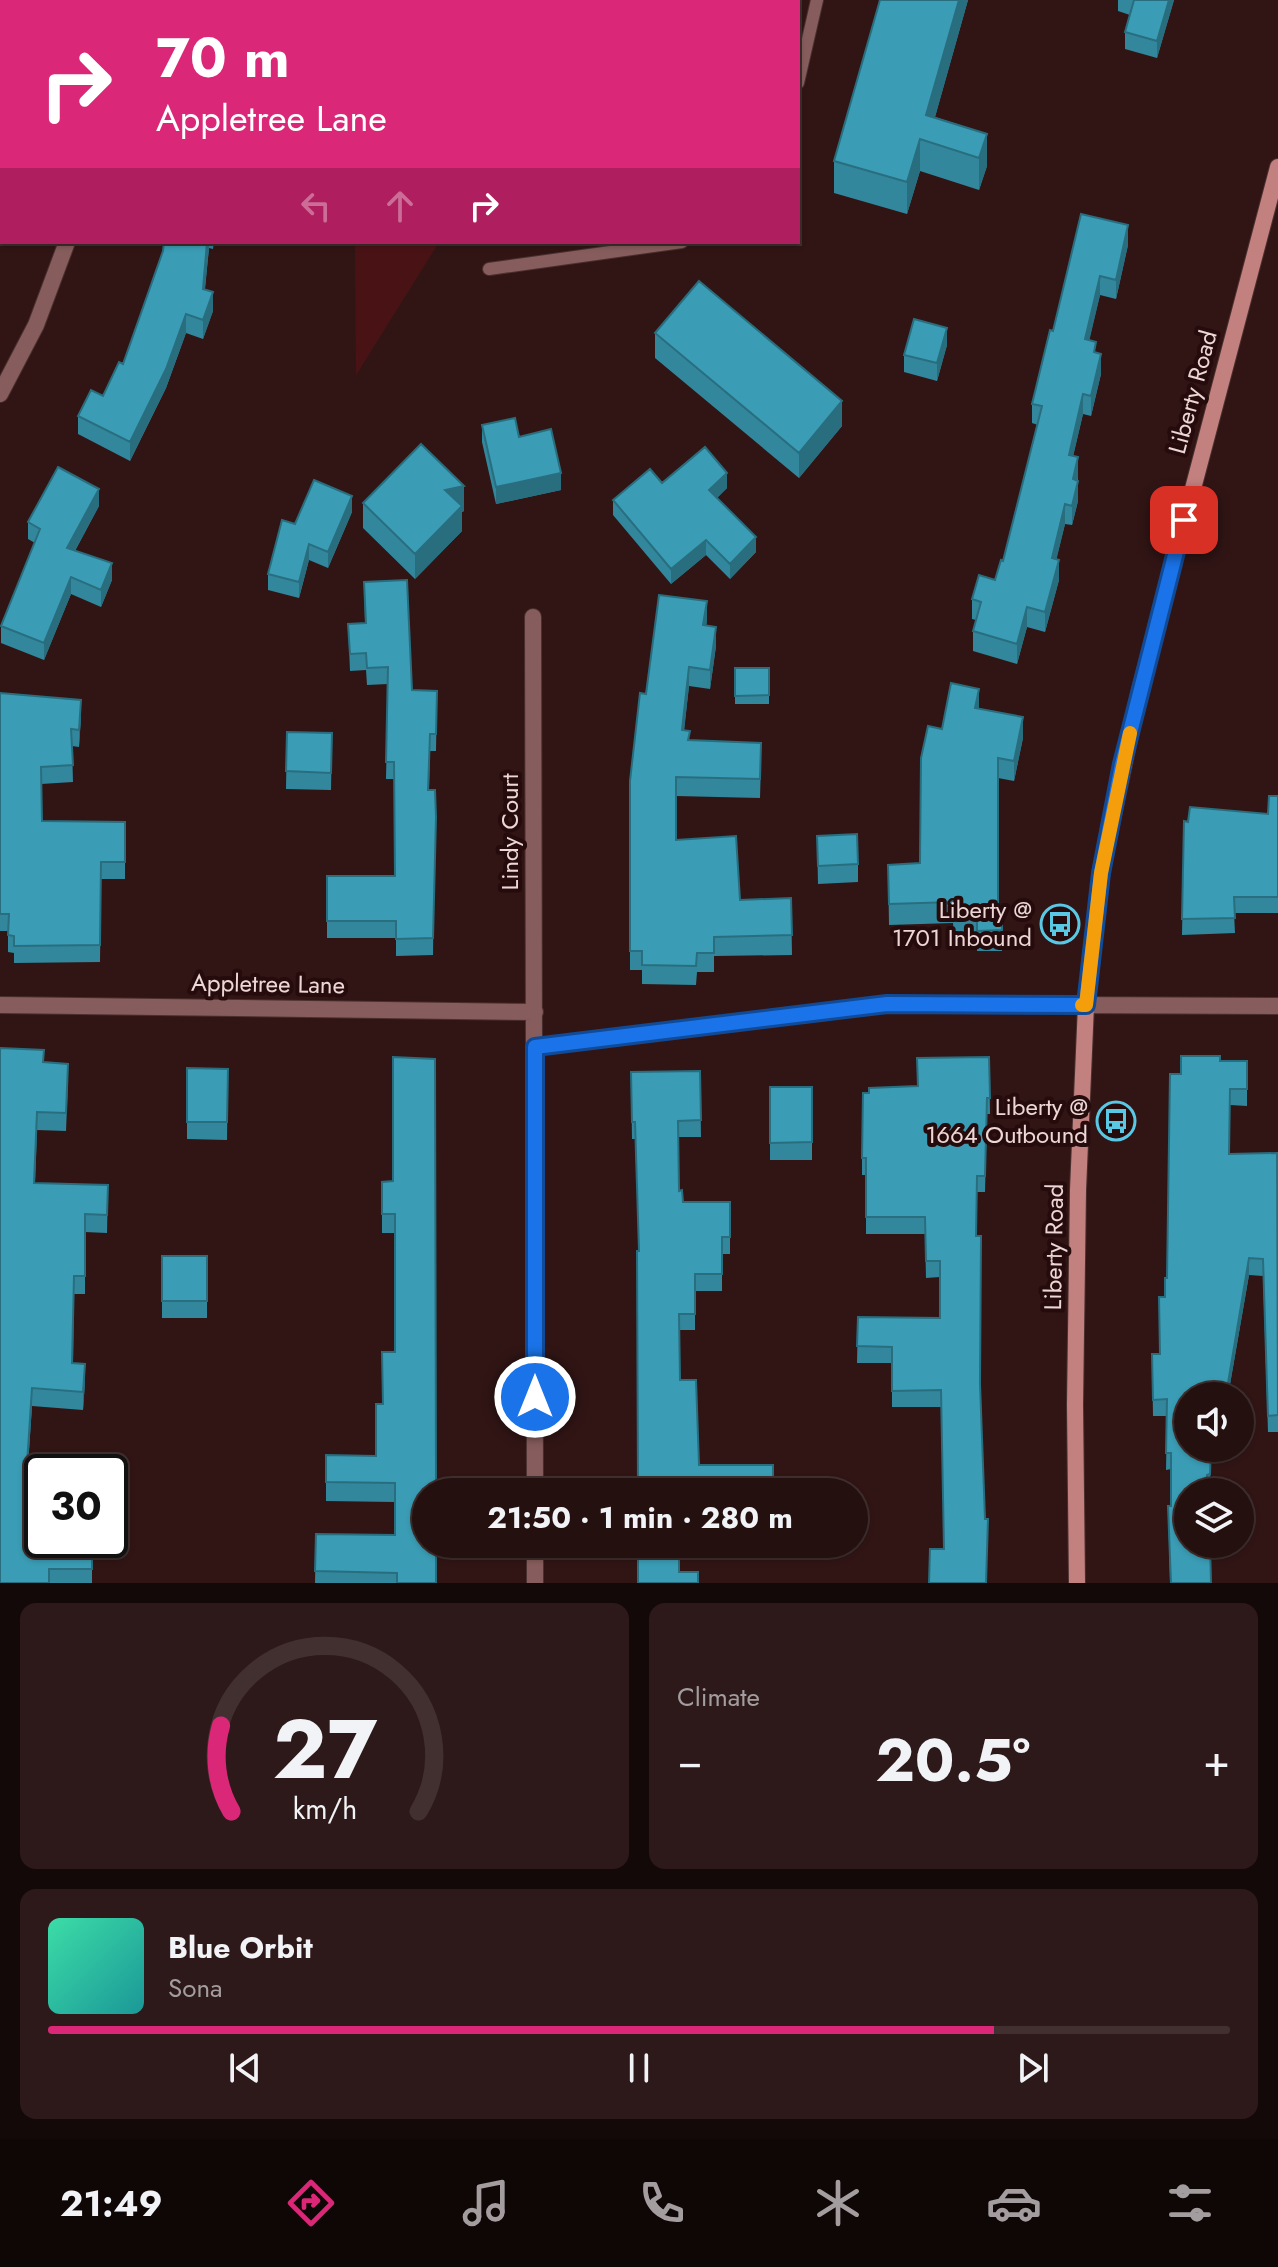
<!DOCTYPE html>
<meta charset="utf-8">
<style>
:root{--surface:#251010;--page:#2d1919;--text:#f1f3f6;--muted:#a39d9f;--line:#423030;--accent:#db2777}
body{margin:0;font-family:Jost,sans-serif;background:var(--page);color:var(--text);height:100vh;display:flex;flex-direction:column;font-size:30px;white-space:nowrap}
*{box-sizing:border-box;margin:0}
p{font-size:26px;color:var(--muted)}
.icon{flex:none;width:44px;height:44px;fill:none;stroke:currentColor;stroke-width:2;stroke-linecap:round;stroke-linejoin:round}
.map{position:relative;height:1583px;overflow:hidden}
.details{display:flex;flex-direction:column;gap:20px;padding:20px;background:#140909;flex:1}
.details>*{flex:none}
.guide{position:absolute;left:0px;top:0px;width:800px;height:244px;box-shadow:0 2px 6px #0004,0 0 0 2px var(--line);background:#db2777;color:#fff;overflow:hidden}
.buttons{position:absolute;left:1174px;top:1382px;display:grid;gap:16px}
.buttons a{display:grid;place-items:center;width:80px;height:80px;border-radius:50%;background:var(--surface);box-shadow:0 2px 6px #0004,0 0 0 2px var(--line);font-size:40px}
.speed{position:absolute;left:24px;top:1454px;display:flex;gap:16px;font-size:40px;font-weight:700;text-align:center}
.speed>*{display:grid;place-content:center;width:104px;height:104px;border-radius:50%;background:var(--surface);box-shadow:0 2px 6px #0004,0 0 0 2px var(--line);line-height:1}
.speed .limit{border:4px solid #111;border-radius:12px;background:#fff;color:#111}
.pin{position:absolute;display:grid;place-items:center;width:68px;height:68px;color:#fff;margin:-34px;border-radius:16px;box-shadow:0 4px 12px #0006}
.me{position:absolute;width:88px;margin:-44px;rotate:0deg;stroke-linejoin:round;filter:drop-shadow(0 0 6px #0008)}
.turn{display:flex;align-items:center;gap:28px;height:168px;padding:0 24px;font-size:36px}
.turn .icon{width:104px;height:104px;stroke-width:2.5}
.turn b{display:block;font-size:56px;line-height:68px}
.lanes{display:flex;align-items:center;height:76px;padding:0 24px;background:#0003;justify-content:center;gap:40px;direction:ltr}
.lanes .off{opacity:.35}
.big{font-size:60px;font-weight:700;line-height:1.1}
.details .tile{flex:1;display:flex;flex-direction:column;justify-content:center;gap:12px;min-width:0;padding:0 28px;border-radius:16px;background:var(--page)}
.details .dial{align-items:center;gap:0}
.dial svg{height:208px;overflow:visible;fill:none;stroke:var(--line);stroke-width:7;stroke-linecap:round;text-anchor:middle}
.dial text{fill:var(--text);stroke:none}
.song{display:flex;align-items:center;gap:24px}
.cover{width:96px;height:96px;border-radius:12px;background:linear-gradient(135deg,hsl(160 70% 55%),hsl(180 70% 35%))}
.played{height:8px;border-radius:4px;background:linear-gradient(90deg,var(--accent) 80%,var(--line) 80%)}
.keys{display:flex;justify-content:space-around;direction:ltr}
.heat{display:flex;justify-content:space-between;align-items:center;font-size:44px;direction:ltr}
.details .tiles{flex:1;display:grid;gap:20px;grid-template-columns:1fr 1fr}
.tile:last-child{grid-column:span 2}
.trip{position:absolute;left:412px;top:1478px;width:456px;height:80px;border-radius:40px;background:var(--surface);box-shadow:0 2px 6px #0004,0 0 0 2px var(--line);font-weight:700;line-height:80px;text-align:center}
.menu{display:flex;height:128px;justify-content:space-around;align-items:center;background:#0f0606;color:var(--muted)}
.menu .icon{width:56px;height:56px}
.menu .active{color:var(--accent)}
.menu b{font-size:36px;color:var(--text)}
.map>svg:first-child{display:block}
.green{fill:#491316}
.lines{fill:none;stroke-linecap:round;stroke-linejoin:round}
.lane-casing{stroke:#4b3030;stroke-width:14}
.street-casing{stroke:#4b3030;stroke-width:18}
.secondary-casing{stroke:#4b3030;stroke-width:18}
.lane{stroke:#865d5c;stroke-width:12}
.street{stroke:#865d5c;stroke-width:16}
.secondary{stroke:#c2817f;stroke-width:16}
.wall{fill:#32879c}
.shaded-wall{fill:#296e7f}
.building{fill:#3a9db5;stroke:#296e7f;stroke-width:2}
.route-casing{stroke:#114b97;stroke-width:20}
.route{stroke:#1a73e8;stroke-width:14}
.slow{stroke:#f59e0b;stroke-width:14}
.labels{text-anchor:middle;stroke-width:8;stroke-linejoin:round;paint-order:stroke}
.street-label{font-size:24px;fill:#ecd7d6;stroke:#260b0c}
.poi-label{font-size:24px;fill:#ecd7d6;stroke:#260b0c;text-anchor:end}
</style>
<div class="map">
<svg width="1278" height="1583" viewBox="0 0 1278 1583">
<rect width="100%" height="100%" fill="#311515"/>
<path class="green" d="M355,242H439L356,375Z"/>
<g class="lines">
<defs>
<path id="lane" d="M798,83L817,0
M489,269L682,242"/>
<path id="street" d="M75,2V0
M0,201H2
M0,394L36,325L67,242
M533,617L535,1492
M0,1005L535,1012
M535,1047L887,1004L1278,1006
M535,1583V1544"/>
<path id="secondary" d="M1077,1583L1075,1405L1078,1190L1086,1005L1101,873L1139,693L1278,167"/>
</defs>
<use href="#lane" class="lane-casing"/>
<use href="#street" class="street-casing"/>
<use href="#secondary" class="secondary-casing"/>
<use href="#lane" class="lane"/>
<use href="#street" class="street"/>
<use href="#secondary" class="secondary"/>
</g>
<path class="wall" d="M880,0H968L935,117L987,134V166L979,190L920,171L907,214L834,193V161Z
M1118,0H1174L1157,58L1125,49V32L1130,15L1118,11Z
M1081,214L1128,245L1116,299L1100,295L1089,340L1096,353L1101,374L1091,416L1083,414L1073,456L1078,477V501L1072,525L1065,524L1056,560L1059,580L1045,632L1027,627L1017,664L973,651V631L976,620L972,619V599L995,580L1003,561L1038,425L1032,423V404L1053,331Z
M164,242H214L213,249L209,248L205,289L213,311L203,339L186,333L166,388L130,461L78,434V416L103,396L123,364L163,251Z
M655,333L842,426L799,478L655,358Z
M947,345L937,381L904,372V355Z
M482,425L519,437L561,490L496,504L482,442Z
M662,483L727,488L717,498L756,552L730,579L706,555L671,584L613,515V500Z
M363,503L464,511L462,512V531L415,579L363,528Z
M99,506L75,551L112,580L101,607L71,594L44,660L1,643V626L35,543L28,539V522Z
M352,512L328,568L309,560L299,598L268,590V574L295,524Z
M364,582L412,690L437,691L436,751H430L429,790H435L433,955L396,956V938H327V876H395L394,779H386L388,684L367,685L366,670L350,671L348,624L365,623Z
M707,621L706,625L716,646L710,689L689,686L684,730L690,740L761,762L760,798L676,796V840L740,900L791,898L792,955L714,956V972H697L696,985L642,984V970H630V781L646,694Z
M735,668H769V704H735Z
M0,693L81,717L79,747L72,746L73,782L41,784L42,821L125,822V879H101L100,962L14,963V953L8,952V931H0Z
M979,708L1023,738L1014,781L998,778V905H1002V951H977V940H954L953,923L889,925L888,865L920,863L942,729Z
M287,732L332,733L331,790L286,789Z
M1278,796V913H1234L1235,933L1182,935L1184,821L1268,814Z
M817,836L858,864V882L818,884Z
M0,1048L44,1062L68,1082L66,1131L37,1130L35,1183L108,1185L107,1233L85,1232V1294H74L73,1363L85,1382L83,1410L32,1406L26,1494L54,1542H92V1583H0Z
M989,1057L990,1114H987L985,1192H977L944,1549L941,1407H892V1363H857L858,1317L940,1318V1277L926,1278L925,1234H866V1175H862V1158L869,1093L918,1086Z
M1220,1061H1247V1106L1230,1105L1229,1154L1278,1192V1432H1268L1263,1276L1249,1275L1228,1396H1188L1211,1448L1210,1491H1208L1211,1583H1170L1168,1506H1171V1469L1166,1470L1167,1416H1153L1152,1354H1160L1165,1297V1278H1167L1181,1074Z
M187,1068L228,1069L227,1140L187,1139Z
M700,1071L701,1137H678L679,1191L683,1202H730V1254H722V1291H695V1330H679L639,1251L635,1139H632L631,1072Z
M770,1087H812V1160H770Z
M393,1181L436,1583H315L316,1534L395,1535V1502L326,1501V1455L376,1456L383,1404L395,1352V1233H382V1200Z
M162,1256H207V1318H162Z"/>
<path class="shaded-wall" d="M959,0H968L928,142L926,115Z
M1169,0H1174L1157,58V41Z
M987,134V166L979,190V158Z
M920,139V171L907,214V182Z
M1128,225V245L1116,299V280Z
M207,242H209V248L203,307V289Z
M1100,276V295L1085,359V339Z
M213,292V311L203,339V320Z
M186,314V333L166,388L130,461V442Z
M947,328V345L937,381V363Z
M1101,354V374L1091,416V396Z
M1083,394V414L1069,474V455Z
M842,401V426L799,478V453Z
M1078,457V477L1073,499V479Z
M561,473V490L496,504V487Z
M727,473V488L709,505V490Z
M1078,481V501L1072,525V506Z
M464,486V511L462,512V531L415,579V554L445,490Z
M99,489V506L67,565V548Z
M352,496V512L328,568V552Z
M1065,504V524L1052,578V558Z
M756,537V552L730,579V564Z
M706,540V555L671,584V569Z
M309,544V560L299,598V582Z
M1059,560V580L1045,632V612Z
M112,563V580L101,607V590Z
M71,577V594L44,660V643Z
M707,601V621L703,644V625Z
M1027,607V627L1017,664V644Z
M716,627V646L710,689V670Z
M689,667V686L682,750V730Z
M979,689V709L975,708Z
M81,700V717L79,747V730Z
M1023,717V738L1014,781V761Z
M1249,1258V1275L1228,1396H1226Z
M85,1364V1382L83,1410V1392Z
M32,1388V1406L25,1512V1494Z"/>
<path class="building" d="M181,0H240V2H181Z
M653,0H720V2H653Z
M880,0H959L926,115L987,134L979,158L920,139L907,182L834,161Z
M1134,0H1169L1157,41L1125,32Z
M1081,214L1128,225L1116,280L1100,276L1085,339L1096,342L1094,352L1101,354L1091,396L1083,394L1069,455L1078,457L1073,479L1078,481L1072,506L1065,504L1052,558L1059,560L1045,612L1027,607L1017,644L973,631L981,602L972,599L979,575L995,580L1001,560L1003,561L1042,406L1032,404L1050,330L1053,331Z
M164,242H207L203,289L213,292L203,320L186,314L166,369L130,442L78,416L91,390L103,396L119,362L123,364L163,251Z
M699,281L842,401L799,453L655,333Z
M914,319L947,328L937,363L904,355Z
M515,418L519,437L551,429L561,473L496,487L482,425Z
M421,444L464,486L445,490L462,506L415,554L363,503Z
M705,447L727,473L709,490L756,537L730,564L706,540L671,569L613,500L650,469L662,483Z
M58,467L99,489L67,548L112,563L101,590L71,577L44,643L1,626L40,529L28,522Z
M314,480L352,496L328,552L309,544L299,582L268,574L282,520L295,524Z
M407,580L412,690L437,691L436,734H430L428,790H435L436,817L433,938L396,939V921H327V876H395L394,762H386L388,667L367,668L366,653L350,654L348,624L366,623L364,582Z
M659,595L707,601L703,625L716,627L710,670L689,667L682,730L690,731L688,740L761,743L760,779L676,777V840L736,836L740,900L791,898L792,935L714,937V953H697L696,966L642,965V951H630V781L640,693L646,694Z
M735,668H769V695L735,696Z
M951,683L979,689L975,708L1023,717L1014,761L998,758V905H1002V930L977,931V920H954L953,902L889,904L888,865L920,863L921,758L928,726L942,729Z
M0,693L81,700L79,730L71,729L73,765L41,767L42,821L125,822V862H101L100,945L14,946V936L8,935L9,914H0Z
M287,732L332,733L331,773L286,771Z
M1269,796H1278V897H1234L1235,918L1182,919L1184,821L1188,822L1190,807L1268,814Z
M857,834L858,864L818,866L817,836Z
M0,1048L44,1050L43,1062L68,1064L66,1113L37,1112L34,1183L108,1185L107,1215L85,1214V1276H74L72,1363L85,1364L83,1392L32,1388L25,1494L42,1495V1540H53V1542H92V1569H49V1583H0Z
M1181,1056H1220V1061H1247V1089H1230L1229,1154L1277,1153L1278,1415L1268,1416L1263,1259L1249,1258L1226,1395L1188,1396V1448H1211L1210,1474L1207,1475L1208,1492H1188V1544H1210L1211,1583H1171L1168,1506H1171V1453H1166L1167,1399L1153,1400L1152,1354H1160L1159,1297H1165V1278H1167L1170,1074H1181Z
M393,1057L435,1059L436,1492H426V1544H436V1583H397V1573L315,1571L316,1534L395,1535V1483L326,1482V1455L376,1456V1404H383L382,1352H395V1214H382V1182L393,1181Z
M989,1057L990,1098H987L985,1176H977L976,1236H981L980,1384L985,1519H988L986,1583H929L930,1549H944L941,1390L892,1391V1347L857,1346L858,1317L940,1318V1261H926L925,1217H866V1158H862L863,1093H869V1088L918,1086L917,1058Z
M187,1068L228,1069L227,1122H187Z
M700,1071L701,1120L678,1121L679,1191L682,1190L683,1202H730V1237H722V1274H695V1314H679L680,1380H696L699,1465H773V1492H638L637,1251H639L635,1122H632L631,1072Z
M770,1087H812V1142L770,1143Z
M162,1256H207V1301H162Z
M638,1544H679V1572H698V1583H638Z"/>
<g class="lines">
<defs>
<path id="route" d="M535,1397V1047L887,1004L1086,1005L1101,873L1122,764L1184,520"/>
</defs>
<use href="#route" class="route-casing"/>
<use href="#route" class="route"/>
<path class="slow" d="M1082,1005H1086L1101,873L1130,733"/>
</g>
<defs>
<symbol id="bus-ring" viewBox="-11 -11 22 22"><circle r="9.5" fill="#260b0c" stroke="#59c8e5" stroke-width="1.5"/><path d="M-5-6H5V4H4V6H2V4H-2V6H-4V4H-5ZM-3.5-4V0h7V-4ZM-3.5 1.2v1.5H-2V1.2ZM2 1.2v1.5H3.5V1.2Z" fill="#59c8e5"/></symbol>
</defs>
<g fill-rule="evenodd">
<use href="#bus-ring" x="1038" y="902" width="44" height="44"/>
<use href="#bus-ring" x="1094" y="1099" width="44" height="44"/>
</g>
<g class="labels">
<g class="street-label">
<text transform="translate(1193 392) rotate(-75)" y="8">Liberty Road</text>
<text transform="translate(510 832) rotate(-90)" y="8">Lindy Court</text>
<text transform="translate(268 984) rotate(1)" y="8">Appletree Lane</text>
<text transform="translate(1054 1247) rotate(-89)" y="8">Liberty Road</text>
</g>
<g class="poi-label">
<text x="1032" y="918">Liberty @<tspan x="1032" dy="28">1701 Inbound</tspan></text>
<text x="1088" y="1115">Liberty @<tspan x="1088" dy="28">1664 Outbound</tspan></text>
</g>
</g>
</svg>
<div class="buttons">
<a><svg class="icon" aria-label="sound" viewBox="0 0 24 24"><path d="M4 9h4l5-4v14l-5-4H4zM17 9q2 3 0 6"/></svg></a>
<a><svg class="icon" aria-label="layers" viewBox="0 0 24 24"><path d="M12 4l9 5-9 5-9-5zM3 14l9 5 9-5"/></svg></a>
</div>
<div class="speed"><div class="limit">30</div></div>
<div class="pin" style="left:1184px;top:520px;background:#d93025"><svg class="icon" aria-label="arrive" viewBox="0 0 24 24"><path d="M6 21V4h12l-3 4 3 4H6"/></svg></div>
<svg class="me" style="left:535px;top:1397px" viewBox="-20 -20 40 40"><circle r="17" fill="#1a73e8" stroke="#fff" stroke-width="3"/><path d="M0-11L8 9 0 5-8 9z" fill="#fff"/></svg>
<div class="trip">21:50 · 1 min · 280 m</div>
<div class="guide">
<div class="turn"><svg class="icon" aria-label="right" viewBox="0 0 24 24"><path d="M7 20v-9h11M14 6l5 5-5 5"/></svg><div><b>70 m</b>Appletree Lane</div></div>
<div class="lanes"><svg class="icon off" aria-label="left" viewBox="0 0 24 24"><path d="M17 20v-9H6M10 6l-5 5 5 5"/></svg><svg class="icon off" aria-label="ahead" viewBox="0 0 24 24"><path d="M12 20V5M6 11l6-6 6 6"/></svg><svg class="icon" aria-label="right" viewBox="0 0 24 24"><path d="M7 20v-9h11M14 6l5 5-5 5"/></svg></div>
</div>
</div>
<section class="details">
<div class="tiles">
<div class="tile dial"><svg viewBox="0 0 100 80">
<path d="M14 69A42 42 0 1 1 86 69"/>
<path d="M14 69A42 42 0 0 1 10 36" stroke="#db2777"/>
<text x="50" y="56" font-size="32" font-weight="700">27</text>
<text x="50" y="72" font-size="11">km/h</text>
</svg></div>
<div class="tile"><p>Climate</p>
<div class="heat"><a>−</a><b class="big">20.5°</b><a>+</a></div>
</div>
<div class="tile">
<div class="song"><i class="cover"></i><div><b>Blue Orbit</b><p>Sona</p></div></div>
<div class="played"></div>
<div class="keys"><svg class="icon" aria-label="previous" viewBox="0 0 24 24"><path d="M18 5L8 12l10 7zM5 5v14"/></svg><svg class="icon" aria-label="pause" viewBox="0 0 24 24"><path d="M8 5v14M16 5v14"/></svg><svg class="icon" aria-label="next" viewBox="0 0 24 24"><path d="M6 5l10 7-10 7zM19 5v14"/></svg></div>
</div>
</div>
</section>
<nav class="menu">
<b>21:49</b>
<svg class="icon active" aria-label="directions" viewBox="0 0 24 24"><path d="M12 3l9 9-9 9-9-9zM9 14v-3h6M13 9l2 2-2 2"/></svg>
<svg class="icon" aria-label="music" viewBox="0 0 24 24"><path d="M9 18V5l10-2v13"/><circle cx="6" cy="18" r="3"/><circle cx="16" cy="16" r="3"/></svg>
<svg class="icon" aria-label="phone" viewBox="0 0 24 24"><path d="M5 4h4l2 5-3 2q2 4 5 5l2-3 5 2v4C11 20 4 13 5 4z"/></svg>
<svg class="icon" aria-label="climate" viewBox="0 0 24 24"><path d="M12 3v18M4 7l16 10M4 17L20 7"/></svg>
<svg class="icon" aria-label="car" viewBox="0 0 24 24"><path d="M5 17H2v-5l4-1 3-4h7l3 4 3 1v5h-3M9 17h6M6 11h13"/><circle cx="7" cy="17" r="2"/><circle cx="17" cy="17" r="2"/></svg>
<svg class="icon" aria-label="filters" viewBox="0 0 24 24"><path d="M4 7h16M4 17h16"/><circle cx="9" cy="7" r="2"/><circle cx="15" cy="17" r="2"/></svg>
</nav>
